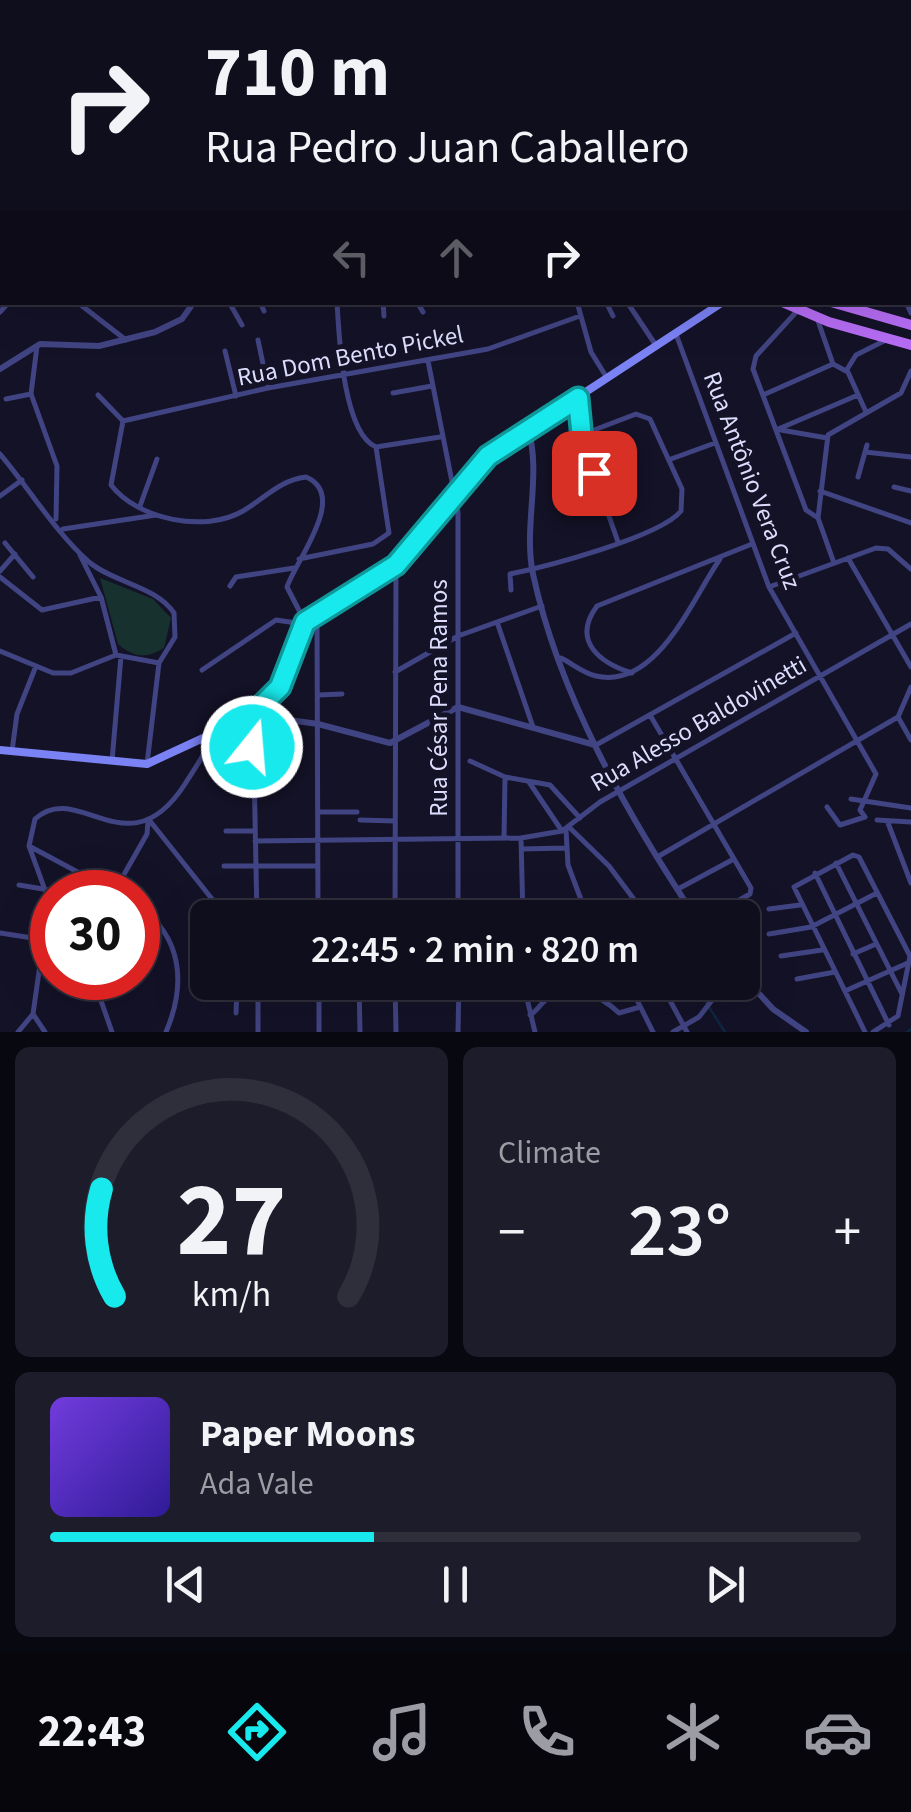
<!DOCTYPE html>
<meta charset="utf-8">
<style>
:root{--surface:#0f0e1d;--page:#1d1c2a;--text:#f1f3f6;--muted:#9b9ca4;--line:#2f2e3b;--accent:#18e9ec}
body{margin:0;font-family:"Source Sans 3",sans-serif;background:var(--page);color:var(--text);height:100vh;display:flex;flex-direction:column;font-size:38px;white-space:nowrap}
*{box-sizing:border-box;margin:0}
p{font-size:32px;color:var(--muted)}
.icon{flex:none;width:55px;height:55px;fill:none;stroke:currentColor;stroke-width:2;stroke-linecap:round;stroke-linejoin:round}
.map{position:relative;height:1032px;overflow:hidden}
.sheet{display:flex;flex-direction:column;gap:15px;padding:15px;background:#080810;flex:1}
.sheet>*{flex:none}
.guide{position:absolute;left:0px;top:0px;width:912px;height:305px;box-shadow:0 10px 40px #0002,0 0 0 2px var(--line);background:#0f0e1d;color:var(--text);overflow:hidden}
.speed{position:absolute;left:30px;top:870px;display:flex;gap:20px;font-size:50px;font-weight:700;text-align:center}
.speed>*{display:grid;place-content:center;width:130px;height:130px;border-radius:50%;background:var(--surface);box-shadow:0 10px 40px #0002,0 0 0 2px var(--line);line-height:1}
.speed .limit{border:15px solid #d22;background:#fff;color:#111}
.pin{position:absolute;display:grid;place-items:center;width:85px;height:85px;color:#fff;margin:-42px;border-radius:20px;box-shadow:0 5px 15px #0006}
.me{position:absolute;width:110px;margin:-55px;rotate:17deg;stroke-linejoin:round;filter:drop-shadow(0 0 8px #0008)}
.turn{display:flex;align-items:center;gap:35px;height:210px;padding:0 40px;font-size:45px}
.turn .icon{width:130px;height:130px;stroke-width:2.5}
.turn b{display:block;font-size:70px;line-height:85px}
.lanes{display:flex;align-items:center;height:95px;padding:0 40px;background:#0003;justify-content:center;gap:50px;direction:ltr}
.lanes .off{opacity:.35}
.big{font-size:75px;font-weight:600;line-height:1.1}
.sheet .widget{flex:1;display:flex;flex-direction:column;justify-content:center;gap:15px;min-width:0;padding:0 35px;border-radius:15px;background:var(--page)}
.sheet .dial{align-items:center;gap:0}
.dial svg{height:260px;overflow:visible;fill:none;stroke:var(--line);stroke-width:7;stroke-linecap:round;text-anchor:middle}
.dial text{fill:var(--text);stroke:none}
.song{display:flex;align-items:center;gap:30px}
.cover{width:120px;height:120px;border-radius:15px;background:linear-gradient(135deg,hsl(260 70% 55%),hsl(250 70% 35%))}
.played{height:10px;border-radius:5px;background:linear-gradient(90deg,var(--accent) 40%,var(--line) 40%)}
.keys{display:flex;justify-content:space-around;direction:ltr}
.heat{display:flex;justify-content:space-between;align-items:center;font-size:55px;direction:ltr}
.sheet .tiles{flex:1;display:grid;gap:15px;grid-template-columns:1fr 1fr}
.widget:last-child{grid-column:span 2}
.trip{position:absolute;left:190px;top:900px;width:570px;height:100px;border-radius:15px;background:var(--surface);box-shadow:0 10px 40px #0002,0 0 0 2px var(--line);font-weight:600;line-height:100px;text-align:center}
.tabs{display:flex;height:160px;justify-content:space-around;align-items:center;background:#06060c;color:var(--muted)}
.tabs .icon{width:70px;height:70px}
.tabs .active{color:var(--accent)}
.tabs b{font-size:45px;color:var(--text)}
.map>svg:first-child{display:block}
.green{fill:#16312e}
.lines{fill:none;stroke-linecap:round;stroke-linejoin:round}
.stream{stroke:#0f2743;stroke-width:2.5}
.minor{stroke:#414482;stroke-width:5}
.tertiary{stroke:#414482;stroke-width:6}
.secondary{stroke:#7b82f4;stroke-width:8}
.primary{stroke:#b56cf3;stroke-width:10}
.route-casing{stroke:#109799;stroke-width:25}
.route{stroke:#18e9ec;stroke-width:18}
.labels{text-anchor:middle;stroke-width:10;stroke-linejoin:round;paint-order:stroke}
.street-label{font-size:25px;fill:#dddcfc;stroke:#141227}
</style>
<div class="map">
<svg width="911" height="1032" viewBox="0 0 911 1032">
<rect width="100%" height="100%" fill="#141227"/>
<path class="green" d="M100,578L153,599L171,618L164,648C146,659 134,658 118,644Z"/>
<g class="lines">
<path class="stream" d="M696,987L725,1032
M907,1032L911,1029"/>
<path class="minor" d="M28,0L30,2
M83,0L86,2
M66,2L71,0
M454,2L455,0
M496,2L498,0
M527,2L529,0
M571,2L572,0
M646,2L647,0
M796,2L797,0
M0,22L2,25
M0,113L2,115
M0,156L2,152
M0,188L2,184
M0,217L2,214
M0,242L2,244
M77,302L126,340
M229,302L242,325
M260,302L264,311
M337,302C339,336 343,433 376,447L440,437
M383,302L384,316
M417,302L423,312
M577,302L591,352L607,378
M606,302L613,316
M627,302L655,344
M906,302L911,313
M798,310L756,356L753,369L806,510L818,518L834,563
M0,312L9,302
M817,318L833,364
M676,334L769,587L876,774L860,810L865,817L840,825L827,807
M258,340L268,388
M37,346L31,394L57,466L56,519
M225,351L236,396
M428,361L458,512V918
M833,364L846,371L856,355L884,341
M847,370L866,412
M393,393L432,386
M98,395L123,421L111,485C138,520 205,533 243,511C265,498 280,480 306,477C349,495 296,560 287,587L305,622
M763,395L833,364
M578,398L582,439L618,542
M6,399L31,394
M123,421L268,388L488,349L580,316
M776,430L858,395
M781,430L827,438
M865,452L911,457
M0,454C29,488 55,532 89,562C114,583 156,586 174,613L175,637L159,663L116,655
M671,459L715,443
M858,477L867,445
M894,487L911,491
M820,491L911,523
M0,496L22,480
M140,506L157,459
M818,518L828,435L901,393L911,371
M63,529L156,515
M5,543L33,577
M80,555L101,597L116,655
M848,558L911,667
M299,559L373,544L389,533L376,447
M0,571L15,554
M0,577L42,610L101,597
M230,586L236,577L294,568
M769,587L876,548L888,549L911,569
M511,590L510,574C545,567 660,537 681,511L682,489L650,419L636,414L581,435
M317,616L318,918
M497,622L533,727
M0,651L53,673H71L116,655
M561,658C573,664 583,673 596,676C657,690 692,599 720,559
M202,670L276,620L303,624
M395,672L458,636L542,606
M632,673C600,663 571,641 597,606L752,544
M318,695L342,694
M650,715L751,888L750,894L707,918
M253,716L257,918
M898,717L911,740
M224,728L227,779L252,780
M596,745L796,633
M12,751L17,714L36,666
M112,761L121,656
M470,761L505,777L550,785L580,818
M147,764L159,663
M529,782L562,831
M851,799L911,808
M318,812H357
M360,820L395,821
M877,820L911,822
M150,821L220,909L232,917L255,918
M888,823L911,883
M569,827L609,866L648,918
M566,830L568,865L588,918
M226,831H253
M504,838L505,777
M521,838L562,831L600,802L911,624
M255,841L521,838L523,918
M29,846L115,892
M521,849L567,848
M659,856L898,717L911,687
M836,863L902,994
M224,866H318
M815,873L889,1025
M19,885L49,890
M678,889L732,860
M114,892L147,834L148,822
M738,901L749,933
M138,906C183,937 186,985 166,1032
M769,909L800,905
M269,918L523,917
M395,918L396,566
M0,933L52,941
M769,934L811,927L877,893
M853,954L876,944
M781,956L822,950
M93,978L112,1032
M797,979L835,972
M258,982V1032
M319,982V1032
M359,982L360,1032
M395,982L396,1032
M523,982L535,1032
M628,982L653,1032
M660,982L687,1032
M699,982L712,999
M217,988L258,987
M845,991L910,962
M459,997L523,996
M236,1013L237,988
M33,1014L49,901L29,846L35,819C79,779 128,872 185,784C194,769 207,753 210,736
M33,1014L45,1032
M530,1015C537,1011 540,1004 547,999C573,981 600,995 619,1013L640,1007
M18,1032L33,1014
M458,1032L459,982
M673,1032L699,1017L726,982
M865,1032L794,887L853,855L859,857L910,956L898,1016L873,1032"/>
<path class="tertiary" d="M539,0L544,2
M240,2V0
M417,2L420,0
M721,2L723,0
M871,2L872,0
M910,82L911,80
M910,196H911
M910,291H911
M0,369L40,344L99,346L155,332L182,319L194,302
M528,429C542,474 523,527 533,574C559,695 628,816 696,918
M253,715L318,724L390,743L458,707L595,745
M742,975L773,1009L806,1032"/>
<path class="secondary" d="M0,750L147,764L253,715L285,680L305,622L396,565L488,456L723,302"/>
<path class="primary" d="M152,0L163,2
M201,0V2
M277,0V2
M317,0L325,2
M782,302L829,322L911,345
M831,302L911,325"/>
</g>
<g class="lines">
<defs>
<path id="route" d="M252,747V715L280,687L305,622L396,565L488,456L578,398L582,439L594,473"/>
</defs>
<use href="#route" class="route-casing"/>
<use href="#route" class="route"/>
</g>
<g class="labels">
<g class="street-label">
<text transform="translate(350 355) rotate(-11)" y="9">Rua Dom Bento Pickel</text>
<text transform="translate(753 480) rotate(69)" y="9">Rua Antônio Vera Cruz</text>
<text transform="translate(438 698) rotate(-90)" y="9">Rua César Pena Ramos</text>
<text transform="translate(698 723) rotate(-30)" y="9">Rua Alesso Baldovinetti</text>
</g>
</g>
</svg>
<div class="speed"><div class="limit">30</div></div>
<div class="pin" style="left:594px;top:473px;background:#d93025"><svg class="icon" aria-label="arrive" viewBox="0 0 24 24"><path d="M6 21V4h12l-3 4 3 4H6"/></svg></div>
<svg class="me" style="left:252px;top:747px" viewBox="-20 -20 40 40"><circle r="17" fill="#18e9ec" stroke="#fff" stroke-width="3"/><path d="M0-11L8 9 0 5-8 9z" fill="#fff"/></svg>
<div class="trip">22:45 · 2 min · 820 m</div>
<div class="guide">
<div class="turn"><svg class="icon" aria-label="right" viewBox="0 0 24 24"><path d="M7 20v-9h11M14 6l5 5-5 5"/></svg><div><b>710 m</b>Rua Pedro Juan Caballero</div></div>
<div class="lanes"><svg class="icon off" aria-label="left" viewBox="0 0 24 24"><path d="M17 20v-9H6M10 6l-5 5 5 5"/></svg><svg class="icon off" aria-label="ahead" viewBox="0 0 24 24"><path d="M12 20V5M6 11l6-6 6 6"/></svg><svg class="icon" aria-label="right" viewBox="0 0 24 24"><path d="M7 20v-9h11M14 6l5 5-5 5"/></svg></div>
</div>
</div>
<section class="sheet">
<div class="tiles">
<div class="widget dial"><svg viewBox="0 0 100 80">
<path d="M14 69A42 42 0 1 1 86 69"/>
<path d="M14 69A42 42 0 0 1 10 36" stroke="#18e9ec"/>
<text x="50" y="56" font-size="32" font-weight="700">27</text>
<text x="50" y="72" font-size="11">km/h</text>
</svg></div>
<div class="widget"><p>Climate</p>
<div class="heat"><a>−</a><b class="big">23°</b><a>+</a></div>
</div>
<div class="widget">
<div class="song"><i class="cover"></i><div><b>Paper Moons</b><p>Ada Vale</p></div></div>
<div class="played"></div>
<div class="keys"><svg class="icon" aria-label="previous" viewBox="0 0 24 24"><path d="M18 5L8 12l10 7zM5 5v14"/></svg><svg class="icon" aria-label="pause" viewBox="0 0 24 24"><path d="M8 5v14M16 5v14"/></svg><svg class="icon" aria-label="next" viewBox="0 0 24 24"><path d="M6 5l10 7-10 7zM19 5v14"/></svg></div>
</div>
</div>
</section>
<nav class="tabs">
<b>22:43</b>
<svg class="icon active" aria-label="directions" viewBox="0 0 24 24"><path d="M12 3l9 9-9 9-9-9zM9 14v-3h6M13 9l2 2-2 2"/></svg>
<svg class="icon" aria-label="music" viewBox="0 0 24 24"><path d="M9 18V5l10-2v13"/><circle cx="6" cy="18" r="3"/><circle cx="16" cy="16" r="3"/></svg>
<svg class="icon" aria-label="phone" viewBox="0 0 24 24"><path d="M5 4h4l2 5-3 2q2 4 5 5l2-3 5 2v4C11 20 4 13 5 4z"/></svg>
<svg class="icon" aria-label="climate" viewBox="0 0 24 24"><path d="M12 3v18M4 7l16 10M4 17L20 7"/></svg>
<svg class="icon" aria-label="car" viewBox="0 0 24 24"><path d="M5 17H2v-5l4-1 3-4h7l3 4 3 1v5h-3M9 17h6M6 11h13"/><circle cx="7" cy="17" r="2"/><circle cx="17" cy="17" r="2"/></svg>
</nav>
